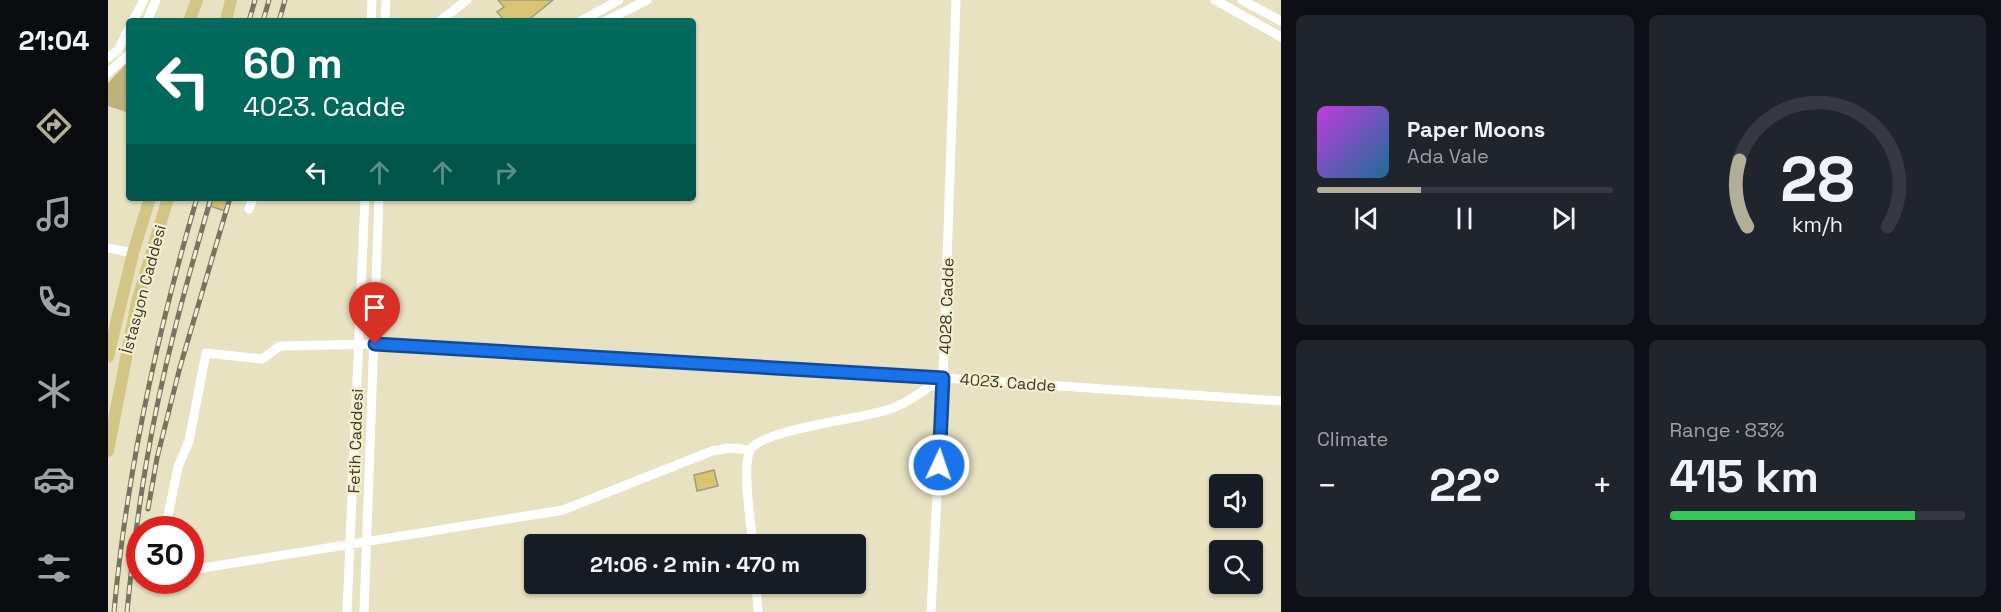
<!DOCTYPE html>
<meta charset="utf-8">
<style>
:root{--surface:#171b24;--page:#20242c;--text:#f1f3f6;--muted:#9ea1a6;--line:#363941;--accent:#b2ae98}
body{margin:0;font-family:"Space Grotesk",sans-serif;background:var(--page);color:var(--text);height:100vh;display:flex;flex-direction:column;font-size:22px;white-space:nowrap}
*{box-sizing:border-box;margin:0}
p{font-size:20px;color:var(--muted)}
.icon{flex:none;width:33px;height:33px;fill:none;stroke:currentColor;stroke-width:2;stroke-linecap:round;stroke-linejoin:round}
.map{position:relative;flex:1;overflow:hidden}
.sheet{display:flex;flex-direction:column;gap:15px;padding:15px;background:#0d0f14;width:720px}
.sheet>*{flex:none}
.top-card{position:absolute;left:18px;top:18px;width:570px;height:183px;border-radius:6px;box-shadow:0 2px 4px #0004;background:#00695c;color:#fff;overflow:hidden}
.tools{position:absolute;left:1101px;top:474px;display:grid;gap:12px}
.tools a{display:grid;place-items:center;width:54px;height:54px;border-radius:6px;background:var(--surface);box-shadow:0 2px 4px #0004;font-size:30px}
.speed{position:absolute;left:18px;top:516px;display:flex;gap:12px;font-size:30px;font-weight:700;text-align:center}
.speed>*{display:grid;place-content:center;width:78px;height:78px;border-radius:50%;background:var(--surface);box-shadow:0 2px 4px #0004;line-height:1}
.speed .limit{border:9px solid #d22;background:#fff;color:#111}
.pin{position:absolute;display:grid;place-items:center;width:51px;height:51px;color:#fff;margin:-62px -26px;border-radius:50% 50% 50% 0;rotate:-45deg;box-shadow:0 0 6px #0007}
.pin .icon{rotate:45deg}
.me{position:absolute;width:66px;margin:-33px;rotate:3deg;stroke-linejoin:round;filter:drop-shadow(0 0 4px #0008)}
.turn{display:flex;align-items:center;gap:21px;height:126px;padding:0 18px;font-size:27px}
.turn .icon{width:78px;height:78px;stroke-width:2.5}
.turn b{display:block;font-size:42px;line-height:51px}
.lanes{display:flex;align-items:center;height:57px;padding:0 18px;background:#0003;justify-content:center;gap:30px;direction:ltr}
.lanes .off{opacity:.35}
.big{font-size:45px;font-weight:700;line-height:1.1}
.sheet .widget{flex:1;display:flex;flex-direction:column;justify-content:center;gap:9px;min-width:0;padding:0 21px;border-radius:9px;background:var(--page)}
.sheet .dial{align-items:center;gap:0}
.dial svg{height:156px;overflow:visible;fill:none;stroke:var(--line);stroke-width:7;stroke-linecap:round;text-anchor:middle}
.dial text{fill:var(--text);stroke:none}
.song{display:flex;align-items:center;gap:18px}
.cover{width:72px;height:72px;border-radius:9px;background:linear-gradient(135deg,hsl(290 70% 55%),hsl(200 70% 35%))}
.played{height:6px;border-radius:3px;background:linear-gradient(90deg,var(--accent) 35%,var(--line) 35%)}
.keys{display:flex;justify-content:space-around;direction:ltr}
.heat{display:flex;justify-content:space-between;align-items:center;font-size:33px;direction:ltr}
.charge{height:9px;border-radius:4px;background:linear-gradient(90deg,#34c759 83%,var(--line) 0)}
.sheet .tiles{flex:1;display:grid;gap:15px;grid-template-columns:repeat(2,1fr)}
.trip{position:absolute;left:416px;top:534px;width:342px;height:60px;border-radius:6px;background:var(--surface);box-shadow:0 2px 4px #0004;font-weight:700;line-height:60px;text-align:center}
main{display:flex;flex:1;min-height:0}
.dock{display:flex;flex-direction:column;width:108px;justify-content:space-around;align-items:center;background:#090b0e;color:var(--muted)}
.dock .icon{width:42px;height:42px}
.dock .active{color:var(--accent)}
.dock b{font-size:27px;color:var(--text)}
.map>svg:first-child{display:block}
.green{fill:#bdb27c}
.building{fill:#d7c573;stroke:#a39c7f;stroke-width:1.5}
.lines{fill:none;stroke-linecap:round;stroke-linejoin:round}
.minor{stroke:#fff;stroke-width:9}
.major{stroke:#d2c586;stroke-width:12}
.rail-casing{stroke:#777360;stroke-width:5}
.rail{stroke:#f5efce;stroke-width:3;stroke-dasharray:9;stroke-linecap:butt}
.route-casing{stroke:#114b97;stroke-width:15}
.route{stroke:#1a73e8;stroke-width:10}
.labels{text-anchor:middle;stroke-width:4.5;stroke-linejoin:round;paint-order:stroke}
.street-label{font-size:16px;fill:#3a372b;stroke:#f5efce}
</style>
<main>
<nav class="dock">
<b>21:04</b>
<svg class="icon active" aria-label="directions" viewBox="0 0 24 24"><path d="M12 3l9 9-9 9-9-9zM9 14v-3h6M13 9l2 2-2 2"/></svg>
<svg class="icon" aria-label="music" viewBox="0 0 24 24"><path d="M9 18V5l10-2v13"/><circle cx="6" cy="18" r="3"/><circle cx="16" cy="16" r="3"/></svg>
<svg class="icon" aria-label="phone" viewBox="0 0 24 24"><path d="M5 4h4l2 5-3 2q2 4 5 5l2-3 5 2v4C11 20 4 13 5 4z"/></svg>
<svg class="icon" aria-label="climate" viewBox="0 0 24 24"><path d="M12 3v18M4 7l16 10M4 17L20 7"/></svg>
<svg class="icon" aria-label="car" viewBox="0 0 24 24"><path d="M5 17H2v-5l4-1 3-4h7l3 4 3 1v5h-3M9 17h6M6 11h13"/><circle cx="7" cy="17" r="2"/><circle cx="17" cy="17" r="2"/></svg>
<svg class="icon" aria-label="filters" viewBox="0 0 24 24"><path d="M4 7h16M4 17h16"/><circle cx="9" cy="7" r="2"/><circle cx="15" cy="17" r="2"/></svg>
</nav>
<div class="map">
<svg width="1173" height="612" viewBox="0 0 1173 612">
<rect width="100%" height="100%" fill="#e8e1c2"/>
<path class="green" d="M21,61V113L0,106V83Z"/>
<path class="building" d="M390,0H445L419,21H397L389,12L396,7Z
M101,198H121L117,211L99,205Z
M606,470L610,486L589,491L586,475Z"/>
<g class="lines">
<path class="minor" d="M1107,0L1173,37
M1134,0L1173,21
M25,21L36,0
M39,21L48,0
M263,21L264,0
M277,21L278,0
M332,21L359,0
M473,21L511,0
M498,21L539,0
M0,58L10,50L21,28
M0,73L21,54
M141,209L145,198
M0,248L25,253
M57,530L70,467L81,441L98,353L154,359L172,346L267,344L835,378L1173,401
M645,544C643,525 633,463 643,449C657,429 752,419 779,410C799,404 817,389 835,378
M82,570L455,510L604,451L622,448L642,450
M648,584L650,612
M239,612L257,198
M256,612L271,198
M823,612L835,378L848,0"/>
<path class="major" d="M81,21L89,0
M118,21L123,0
M0,357L25,253L42,198
M0,451L29,302L60,198"/>
<defs>
<path id="rail" d="M141,21L147,0
M155,21L161,0
M171,21L177,0
M40,509L49,458L72,367L122,198
M6,612C19,471 49,333 89,198
M19,612C24,561 30,510 39,459C54,370 78,284 103,198"/>
</defs>
<use href="#rail" class="rail-casing"/>
<use href="#rail" class="rail"/>
</g>
<g class="lines">
<defs>
<path id="route" d="M267,344L835,378L831,465"/>
</defs>
<use href="#route" class="route-casing"/>
<use href="#route" class="route"/>
</g>
<g class="labels">
<g class="street-label">
<text transform="translate(35 289) rotate(-75)" y="6">İstasyon Caddesi</text>
<text transform="translate(838 306) rotate(-88)" y="6">4028. Cadde</text>
<text transform="translate(900 382) rotate(4)" y="6">4023. Cadde</text>
<text transform="translate(247 441) rotate(-88)" y="6">Fetih Caddesi</text>
</g>
</g>
</svg>
<div class="tools">
<a><svg class="icon" aria-label="sound" viewBox="0 0 24 24"><path d="M4 9h4l5-4v14l-5-4H4zM17 9q2 3 0 6"/></svg></a>
<a><svg class="icon" aria-label="search" viewBox="0 0 24 24"><circle cx="10" cy="10" r="6"/><path d="M15 15l6 6"/></svg></a>
</div>
<div class="speed"><div class="limit">30</div></div>
<div class="pin" style="left:267px;top:344px;background:#d93025"><svg class="icon" aria-label="arrive" viewBox="0 0 24 24"><path d="M6 21V4h12l-3 4 3 4H6"/></svg></div>
<svg class="me" style="left:831px;top:465px" viewBox="-20 -20 40 40"><circle r="17" fill="#1a73e8" stroke="#fff" stroke-width="3"/><path d="M0-11L8 9 0 5-8 9z" fill="#fff"/></svg>
<div class="trip">21:06 · 2 min · 470 m</div>
<div class="top-card">
<div class="turn"><svg class="icon" aria-label="left" viewBox="0 0 24 24"><path d="M17 20v-9H6M10 6l-5 5 5 5"/></svg><div><b>60 m</b>4023. Cadde</div></div>
<div class="lanes"><svg class="icon" aria-label="left" viewBox="0 0 24 24"><path d="M17 20v-9H6M10 6l-5 5 5 5"/></svg><svg class="icon off" aria-label="ahead" viewBox="0 0 24 24"><path d="M12 20V5M6 11l6-6 6 6"/></svg><svg class="icon off" aria-label="ahead" viewBox="0 0 24 24"><path d="M12 20V5M6 11l6-6 6 6"/></svg><svg class="icon off" aria-label="right" viewBox="0 0 24 24"><path d="M7 20v-9h11M14 6l5 5-5 5"/></svg></div>
</div>
</div>
<section class="sheet">
<div class="tiles">
<div class="widget">
<div class="song"><i class="cover"></i><div><b>Paper Moons</b><p>Ada Vale</p></div></div>
<div class="played"></div>
<div class="keys"><svg class="icon" aria-label="previous" viewBox="0 0 24 24"><path d="M18 5L8 12l10 7zM5 5v14"/></svg><svg class="icon" aria-label="pause" viewBox="0 0 24 24"><path d="M8 5v14M16 5v14"/></svg><svg class="icon" aria-label="next" viewBox="0 0 24 24"><path d="M6 5l10 7-10 7zM19 5v14"/></svg></div>
</div>
<div class="widget dial"><svg viewBox="0 0 100 80">
<path d="M14 69A42 42 0 1 1 86 69"/>
<path d="M14 69A42 42 0 0 1 10 35" stroke="#b2ae98"/>
<text x="50" y="56" font-size="32" font-weight="700">28</text>
<text x="50" y="72" font-size="11">km/h</text>
</svg></div>
<div class="widget"><p>Climate</p>
<div class="heat"><a>−</a><b class="big">22°</b><a>+</a></div>
</div>
<div class="widget"><p>Range · 83%</p><b class="big">415 km</b><div class="charge"></div></div>
</div>
</section>
</main>
